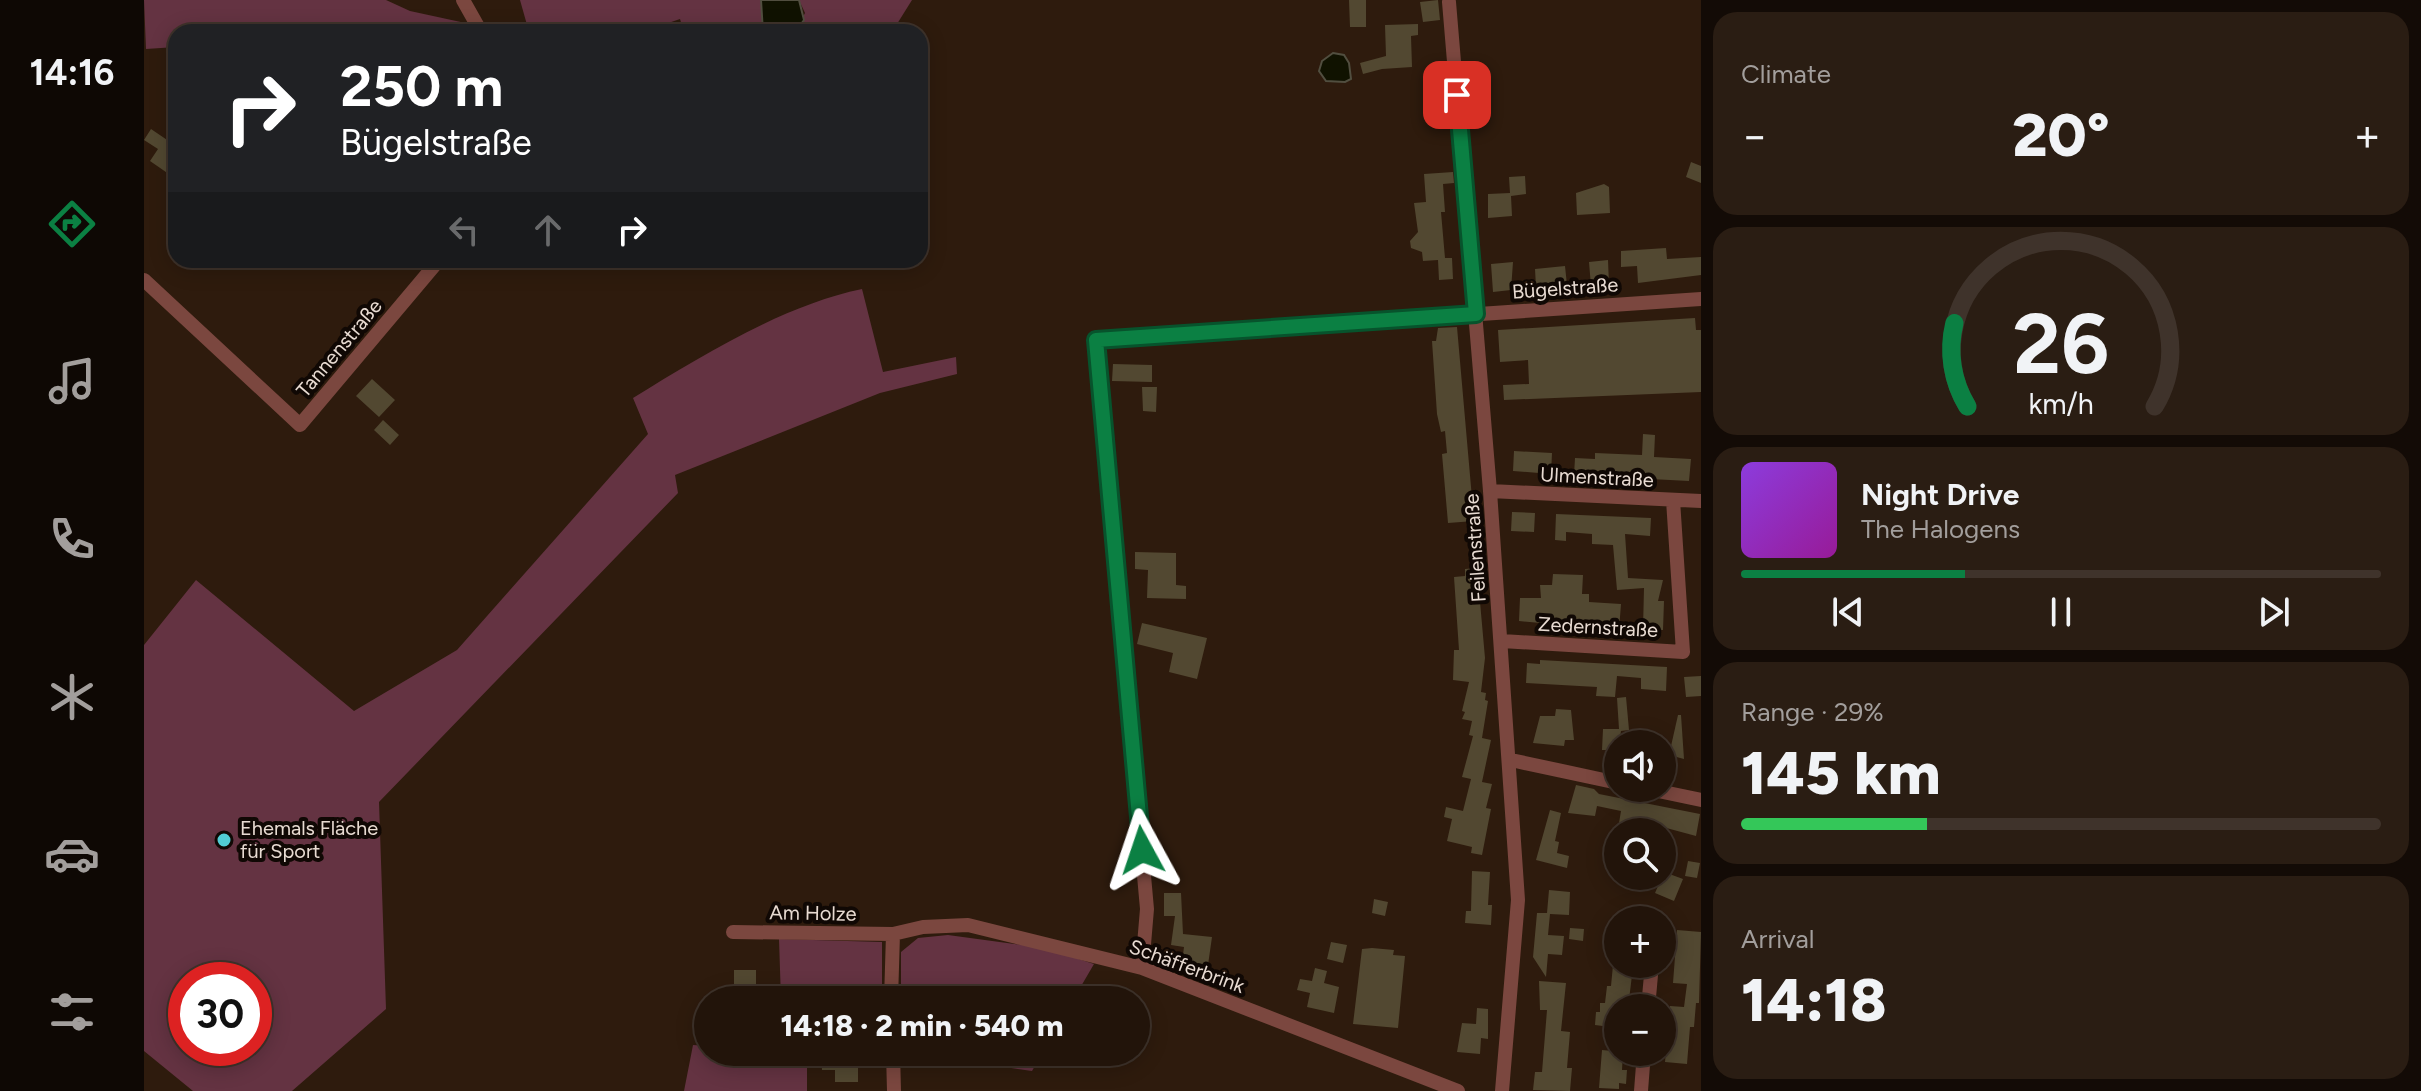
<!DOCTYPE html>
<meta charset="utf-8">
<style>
:root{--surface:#22140a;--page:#2a1d13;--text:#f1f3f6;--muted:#a29e9c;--line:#3f332b;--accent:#0b8043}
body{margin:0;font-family:Figtree,sans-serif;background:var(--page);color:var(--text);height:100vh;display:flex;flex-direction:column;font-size:30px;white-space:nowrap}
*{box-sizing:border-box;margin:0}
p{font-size:26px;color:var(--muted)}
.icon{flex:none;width:44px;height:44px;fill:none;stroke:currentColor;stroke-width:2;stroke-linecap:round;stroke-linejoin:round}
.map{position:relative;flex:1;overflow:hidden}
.details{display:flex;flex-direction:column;gap:12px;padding:12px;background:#130b06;width:720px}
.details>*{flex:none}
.hud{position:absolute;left:24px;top:24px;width:760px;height:244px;border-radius:24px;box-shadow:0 4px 20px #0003,0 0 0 2px var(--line);background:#202124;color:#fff;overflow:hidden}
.tools{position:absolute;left:1460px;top:730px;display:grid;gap:16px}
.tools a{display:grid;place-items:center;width:72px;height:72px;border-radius:50%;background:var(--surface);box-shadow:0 4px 20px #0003,0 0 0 2px var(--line);font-size:40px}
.speed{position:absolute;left:24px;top:962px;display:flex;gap:16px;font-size:40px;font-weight:700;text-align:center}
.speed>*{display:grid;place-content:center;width:104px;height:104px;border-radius:50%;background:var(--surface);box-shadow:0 4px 20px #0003,0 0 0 2px var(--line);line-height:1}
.speed .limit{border:12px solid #d22;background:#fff;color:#111}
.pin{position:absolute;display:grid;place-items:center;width:68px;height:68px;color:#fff;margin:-34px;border-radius:16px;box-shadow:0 4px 12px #0006}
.me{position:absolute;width:88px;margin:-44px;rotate:355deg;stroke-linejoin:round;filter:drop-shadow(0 0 6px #0008)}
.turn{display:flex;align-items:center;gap:28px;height:168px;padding:0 40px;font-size:36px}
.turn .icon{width:104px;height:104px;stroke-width:2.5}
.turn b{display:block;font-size:56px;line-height:68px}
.lanes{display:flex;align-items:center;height:76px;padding:0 40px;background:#0003;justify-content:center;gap:40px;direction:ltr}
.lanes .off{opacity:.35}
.big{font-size:60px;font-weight:800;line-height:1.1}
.details .card{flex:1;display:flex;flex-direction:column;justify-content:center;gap:12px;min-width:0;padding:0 28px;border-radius:24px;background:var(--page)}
.details .dial{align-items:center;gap:0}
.dial svg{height:208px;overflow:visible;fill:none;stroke:var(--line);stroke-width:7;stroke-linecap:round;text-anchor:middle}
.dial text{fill:var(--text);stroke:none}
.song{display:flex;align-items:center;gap:24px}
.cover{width:96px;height:96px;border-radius:12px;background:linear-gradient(135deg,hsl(270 70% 55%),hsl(300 70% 35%))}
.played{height:8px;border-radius:4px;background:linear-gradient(90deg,var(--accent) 35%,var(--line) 35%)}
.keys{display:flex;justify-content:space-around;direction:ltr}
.heat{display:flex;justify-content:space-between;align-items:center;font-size:44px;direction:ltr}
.charge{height:12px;border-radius:6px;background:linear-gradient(90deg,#34c759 29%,var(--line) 0)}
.trip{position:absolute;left:550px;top:986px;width:456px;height:80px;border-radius:40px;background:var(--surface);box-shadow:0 4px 20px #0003,0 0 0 2px var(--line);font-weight:800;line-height:80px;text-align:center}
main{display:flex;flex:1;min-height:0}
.tabs{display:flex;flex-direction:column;width:144px;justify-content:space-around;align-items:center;background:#0e0804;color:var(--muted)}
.tabs .icon{width:56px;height:56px}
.tabs .current{color:var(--accent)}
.tabs b{font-size:36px;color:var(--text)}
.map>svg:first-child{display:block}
.green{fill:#643342;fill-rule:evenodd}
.water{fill:#101200;stroke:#514e3f;stroke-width:2}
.building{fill:#524831}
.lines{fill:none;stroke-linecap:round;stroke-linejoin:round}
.street{stroke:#7b473f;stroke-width:14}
.route-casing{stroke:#07532c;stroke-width:20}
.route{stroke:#0b8043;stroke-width:14}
.poi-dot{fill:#51ccd4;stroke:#100804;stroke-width:3}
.labels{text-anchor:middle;stroke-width:8;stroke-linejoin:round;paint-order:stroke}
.street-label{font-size:20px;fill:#e8dbd2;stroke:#100804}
.poi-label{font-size:20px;fill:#e8dbd2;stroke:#100804;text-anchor:start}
</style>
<main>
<nav class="tabs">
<b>14:16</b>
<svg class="icon current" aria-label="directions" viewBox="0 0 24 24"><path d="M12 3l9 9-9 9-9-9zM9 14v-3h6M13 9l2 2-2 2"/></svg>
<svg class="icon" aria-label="music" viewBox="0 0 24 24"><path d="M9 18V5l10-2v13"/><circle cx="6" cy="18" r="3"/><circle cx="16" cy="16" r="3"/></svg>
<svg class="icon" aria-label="phone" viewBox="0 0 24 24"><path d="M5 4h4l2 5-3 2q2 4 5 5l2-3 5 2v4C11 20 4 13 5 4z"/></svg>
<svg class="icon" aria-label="climate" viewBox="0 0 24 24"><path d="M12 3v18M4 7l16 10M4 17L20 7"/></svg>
<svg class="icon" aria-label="car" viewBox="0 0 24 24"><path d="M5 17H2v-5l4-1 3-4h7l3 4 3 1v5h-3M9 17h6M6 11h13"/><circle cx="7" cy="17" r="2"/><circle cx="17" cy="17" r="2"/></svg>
<svg class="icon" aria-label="filters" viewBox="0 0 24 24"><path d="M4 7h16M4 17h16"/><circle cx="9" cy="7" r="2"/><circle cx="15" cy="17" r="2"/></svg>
</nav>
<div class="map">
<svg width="1557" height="1091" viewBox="0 0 1557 1091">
<rect width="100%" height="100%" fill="#2e1b0d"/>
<path class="green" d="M0,0H242L266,11L326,24L330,32H32V47L2,49Z
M376,0H617L619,32H540L536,19L498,32H385Z
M655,0H768L753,24L724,32H651L661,13Z
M718,289L739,372L812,357L813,374L736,393L531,475L534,493L235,802L242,1009L148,1091H49L0,1051V645L52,580L210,711L313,650L504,434L489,398C557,356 640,305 718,289ZM42,980H110V1048H42Z
M804,935L901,948L950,964L929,1000H757V952L774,938Z
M635,939L738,942V1000H637Z
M549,1045L564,1046V1052H663V1091H540Z
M757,1052H899L888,1071Z"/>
<path class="water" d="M617,0H655L660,20L651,32H619Z
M1189,53L1200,55L1205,63L1207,79L1201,82L1182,81L1175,71L1178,61Z"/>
<path class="building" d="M1205,0H1222V27H1206Z
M1294,0L1296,20L1279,22L1276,2Z
M1274,24V35L1267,36L1268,67L1238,69L1219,74L1216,63L1242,56L1241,25Z
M7,129L32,146V179L6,161L14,149L0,140Z
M1547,162L1557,166V183L1542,177Z
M1309,172L1310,183L1299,184L1301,212H1297L1301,258H1308L1309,279L1295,280L1294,260L1279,261L1278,252L1267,248L1266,241L1274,232L1270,203L1282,202L1280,174Z
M1381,176L1382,194L1367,196L1368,216L1344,218V194L1366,193L1365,177Z
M1460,184L1465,187L1466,213L1433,215L1432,193Z
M1522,248L1523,259L1557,257V275L1494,283L1493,266L1477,267V251Z
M1464,260L1465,285L1447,286L1445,262Z
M1369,262L1367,290L1349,292L1347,264Z
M1421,266L1423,285L1392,287L1391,269Z
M1551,318L1552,330H1557V392L1360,400L1359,385L1385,384L1384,360L1356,362L1354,330Z
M1313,327L1330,521L1304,523L1298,454L1303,453L1301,431L1297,432L1293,414L1288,341H1292L1294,328Z
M969,364L1008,365V382L968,381Z
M228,379L251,400L235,417L212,396Z
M998,387H1013L1012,412L999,411Z
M239,420L255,435L246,445L230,430Z
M1499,434L1511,435L1510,457L1547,459L1545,481L1430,475L1431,458L1451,459V453L1498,455Z
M1370,451L1408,453L1407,474L1369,471Z
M1411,468L1424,469L1423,485L1410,484Z
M1368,512L1391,513L1390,532L1367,531Z
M1412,514L1507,518L1506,536L1481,534L1484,578L1519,580L1514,601H1520L1519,630L1499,629L1500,588L1473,590L1469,545L1448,544V534L1422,532V541L1411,540Z
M991,552L1032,553V585L1042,586V599L1003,598L1004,570L991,569Z
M1333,568L1341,658L1337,692L1342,693L1341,700L1344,701L1338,738L1347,740L1338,782L1348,784L1342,808L1347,809L1338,855L1327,853L1328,847L1303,841L1308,819L1300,817L1302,807L1319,811L1327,779L1318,777L1329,736L1325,735L1328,721L1318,719L1321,712L1318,711L1325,682L1309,680L1310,650H1315L1310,577L1321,576V569Z
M1409,574L1439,575L1438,594H1445V602L1477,604L1475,630L1375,621L1376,598H1397L1396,585H1408Z
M998,623L1063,638L1053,679L1025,672L1029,653L993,644Z
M1396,660L1523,667L1522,691L1497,689V678L1473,676L1471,697L1452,696L1453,687L1382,683L1383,663L1396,664Z
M1557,676V696L1542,697L1540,677Z
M1482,697L1485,730L1477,731L1474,750H1458L1459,729H1475L1473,698Z
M1412,709L1427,710L1430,740H1421L1420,746L1389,743L1396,716H1411Z
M1534,715H1537L1540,759L1525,755Z
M1432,785L1450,789L1455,794L1556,814L1552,836L1489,819L1488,825L1475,823L1477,811L1453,806L1451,816L1424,813Z
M1406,810L1417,813L1411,841L1415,842L1413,853L1425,856L1423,868L1392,860Z
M1544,861L1556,863L1553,878L1541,876Z
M1328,871L1346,872L1344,905H1348L1347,925L1321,923L1322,911H1327Z
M1520,872L1539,879L1530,901L1511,893Z
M1405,890L1426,892L1425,915L1406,914L1404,935L1420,936L1418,955L1404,954L1402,977L1389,957L1393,913H1403Z
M1020,893H1037L1039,934L1068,937L1064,965L1038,962L1040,947L1027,945L1031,916H1020Z
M1230,899L1244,902L1241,916L1228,913Z
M1426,928L1440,929L1439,941L1425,939Z
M1533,930L1557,932L1555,1003H1552L1550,1027H1546L1543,1064L1521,1062L1526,1006L1540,1007L1543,984L1529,983Z
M1187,942L1203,945L1199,963L1183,959Z
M1228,948L1250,950L1249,955L1261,956L1254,1028L1209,1024L1218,949Z
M1479,964L1489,967L1484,1008H1474V1028L1451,1025L1452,1012H1456V1003H1461L1463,986H1467L1469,965Z
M1171,968L1183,971L1180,983L1195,987L1190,1013L1163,1007L1166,993L1153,990L1156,979L1168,981Z
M590,970H612V985H627L628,1000L590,999Z
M1395,981L1422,983L1417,1031L1426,1032L1423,1068H1428L1426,1091L1389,1090L1391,1072H1398L1403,1010H1396Z
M1333,1008L1344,1009V1039L1337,1038L1336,1054L1313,1052L1318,1023L1332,1024Z
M1458,1050L1479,1052L1478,1070H1483L1482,1084L1475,1083V1089L1455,1088Z
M677,1056L714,1059V1082H691V1070H678Z"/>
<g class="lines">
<path class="street" d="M319,0L337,32
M1305,2L1346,491L1374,900L1358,1091
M0,280L156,425L295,260
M1346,491L1557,501
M1358,641L1539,652L1529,500
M1367,760L1474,783
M1500,788L1557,800
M589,932L749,934L779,927L824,925L998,968L1314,1091
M998,968L1003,909L952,340L1557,299
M747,1000L749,934
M1504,1008L1508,964
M749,1052L750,1091
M1497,1091L1500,1052"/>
</g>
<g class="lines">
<defs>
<path id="route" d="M998,850L952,340L1332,314L1313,95"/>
</defs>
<use href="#route" class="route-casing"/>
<use href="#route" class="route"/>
</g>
<circle class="poi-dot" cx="80" cy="840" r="8"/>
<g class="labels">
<g class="street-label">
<text transform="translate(1421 288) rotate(-4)" y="7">Bügelstraße</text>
<text transform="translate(195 348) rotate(-50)" y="7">Tannenstraße</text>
<text transform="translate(1453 477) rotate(3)" y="7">Ulmenstraße</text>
<text transform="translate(1331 548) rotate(-94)" y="7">Feilenstraße</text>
<text transform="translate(1454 627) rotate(3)" y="7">Zedernstraße</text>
<text transform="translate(669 913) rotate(1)" y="7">Am Holze</text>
<text transform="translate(1043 966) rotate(20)" y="7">Schäfferbrink</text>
</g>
<g class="poi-label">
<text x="96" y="835">Ehemals Fläche<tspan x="96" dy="23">für Sport</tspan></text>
</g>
</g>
</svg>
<div class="tools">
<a><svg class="icon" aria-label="sound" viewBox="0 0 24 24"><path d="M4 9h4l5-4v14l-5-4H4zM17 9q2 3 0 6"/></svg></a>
<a><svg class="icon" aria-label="search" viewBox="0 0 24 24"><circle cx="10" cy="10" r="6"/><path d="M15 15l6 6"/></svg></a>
<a>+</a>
<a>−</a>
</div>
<div class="speed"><div class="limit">30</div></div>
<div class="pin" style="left:1313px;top:95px;background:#d93025"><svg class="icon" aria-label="arrive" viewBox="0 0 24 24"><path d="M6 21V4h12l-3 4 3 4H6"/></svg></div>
<svg class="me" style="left:998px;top:850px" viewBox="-20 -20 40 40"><path d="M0-17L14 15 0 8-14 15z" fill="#0b8043" stroke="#fff" stroke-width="4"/></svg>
<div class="trip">14:18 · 2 min · 540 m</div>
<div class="hud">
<div class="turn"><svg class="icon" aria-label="right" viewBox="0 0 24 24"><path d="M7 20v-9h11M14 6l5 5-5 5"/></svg><div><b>250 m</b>Bügelstraße</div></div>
<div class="lanes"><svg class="icon off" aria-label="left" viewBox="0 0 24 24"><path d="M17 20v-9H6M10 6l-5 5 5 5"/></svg><svg class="icon off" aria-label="ahead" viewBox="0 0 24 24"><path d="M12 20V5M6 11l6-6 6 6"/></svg><svg class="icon" aria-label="right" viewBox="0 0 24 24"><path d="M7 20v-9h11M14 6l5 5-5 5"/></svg></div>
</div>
</div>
<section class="details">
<div class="card"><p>Climate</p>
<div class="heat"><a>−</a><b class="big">20°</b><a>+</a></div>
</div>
<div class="card dial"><svg viewBox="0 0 100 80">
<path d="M14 69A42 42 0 1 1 86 69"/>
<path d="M14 69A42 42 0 0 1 9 37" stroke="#0b8043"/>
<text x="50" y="56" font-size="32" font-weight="700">26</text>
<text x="50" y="72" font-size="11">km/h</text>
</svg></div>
<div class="card">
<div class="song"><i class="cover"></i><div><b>Night Drive</b><p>The Halogens</p></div></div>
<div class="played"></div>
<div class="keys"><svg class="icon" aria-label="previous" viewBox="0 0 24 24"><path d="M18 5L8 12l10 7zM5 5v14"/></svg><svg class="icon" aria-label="pause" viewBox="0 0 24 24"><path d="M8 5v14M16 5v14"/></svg><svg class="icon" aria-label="next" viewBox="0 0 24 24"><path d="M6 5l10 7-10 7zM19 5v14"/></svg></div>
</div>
<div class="card"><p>Range · 29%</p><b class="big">145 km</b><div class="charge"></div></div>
<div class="card"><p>Arrival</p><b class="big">14:18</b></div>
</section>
</main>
